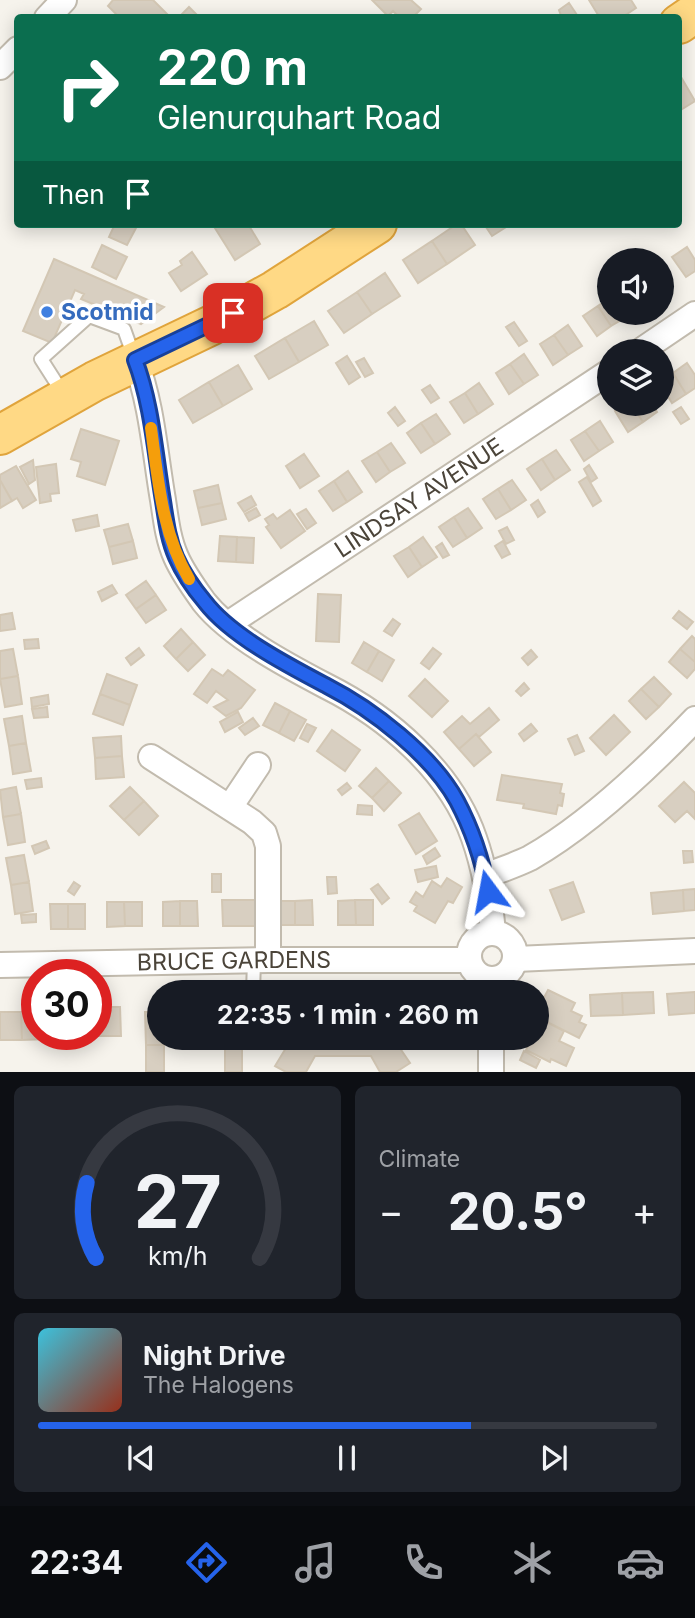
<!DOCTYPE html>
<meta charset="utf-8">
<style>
:root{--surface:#171b24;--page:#20242c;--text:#f1f3f6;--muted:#9ea1a6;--line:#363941;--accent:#2563eb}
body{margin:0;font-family:Inter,sans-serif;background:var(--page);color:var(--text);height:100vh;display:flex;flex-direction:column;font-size:26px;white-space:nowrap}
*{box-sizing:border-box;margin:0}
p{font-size:23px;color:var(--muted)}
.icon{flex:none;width:38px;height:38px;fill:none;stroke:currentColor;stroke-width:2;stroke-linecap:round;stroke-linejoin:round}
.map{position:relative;height:1072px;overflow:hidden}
.side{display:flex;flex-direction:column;gap:14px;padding:14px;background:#0d0f14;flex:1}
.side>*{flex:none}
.banner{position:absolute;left:14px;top:14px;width:668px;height:214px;border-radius:7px;box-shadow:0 4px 18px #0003;background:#0b6e4f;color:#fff;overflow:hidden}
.fabs{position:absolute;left:597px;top:248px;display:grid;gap:14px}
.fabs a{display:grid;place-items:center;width:77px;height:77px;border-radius:50%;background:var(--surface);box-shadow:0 4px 18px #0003;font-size:35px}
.speed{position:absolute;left:21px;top:959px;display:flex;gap:14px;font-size:35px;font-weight:700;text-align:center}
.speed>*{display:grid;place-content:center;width:91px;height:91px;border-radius:50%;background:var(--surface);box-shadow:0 4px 18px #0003;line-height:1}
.speed .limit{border:10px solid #d22;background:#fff;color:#111}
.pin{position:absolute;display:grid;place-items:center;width:60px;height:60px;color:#fff;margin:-30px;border-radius:14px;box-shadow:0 4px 10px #0006}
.me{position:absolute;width:77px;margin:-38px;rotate:347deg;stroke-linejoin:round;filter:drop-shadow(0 0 5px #0008)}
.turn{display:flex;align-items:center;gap:24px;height:147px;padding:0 28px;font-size:32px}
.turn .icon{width:91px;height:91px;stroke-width:2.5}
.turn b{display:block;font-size:49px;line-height:60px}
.then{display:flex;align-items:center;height:66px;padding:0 28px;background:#0003;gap:14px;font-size:26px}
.big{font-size:52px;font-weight:700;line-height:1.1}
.side .widget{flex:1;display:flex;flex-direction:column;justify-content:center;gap:10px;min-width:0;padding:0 24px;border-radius:10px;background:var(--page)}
.side .dial{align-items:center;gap:0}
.dial svg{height:182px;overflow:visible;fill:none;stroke:var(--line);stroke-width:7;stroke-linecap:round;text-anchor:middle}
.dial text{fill:var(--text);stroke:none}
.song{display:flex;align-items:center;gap:21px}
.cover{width:84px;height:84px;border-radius:10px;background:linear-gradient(135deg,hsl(190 70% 55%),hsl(10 70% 35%))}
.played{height:7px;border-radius:4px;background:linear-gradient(90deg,var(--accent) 70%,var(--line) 70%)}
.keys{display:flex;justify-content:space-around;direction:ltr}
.heat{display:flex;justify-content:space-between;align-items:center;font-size:38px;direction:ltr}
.side .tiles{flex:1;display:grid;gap:14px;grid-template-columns:1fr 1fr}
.widget:last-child{grid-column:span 2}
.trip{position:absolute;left:147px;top:980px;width:402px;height:70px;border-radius:35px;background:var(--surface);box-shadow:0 4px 18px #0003;font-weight:700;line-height:70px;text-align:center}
.tabs{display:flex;height:112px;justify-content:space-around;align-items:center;background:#090b0e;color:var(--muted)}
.tabs .icon{width:49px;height:49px}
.tabs .active{color:var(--accent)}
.tabs b{font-size:32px;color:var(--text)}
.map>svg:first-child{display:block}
.building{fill:#d8cfc1;stroke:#d3c7b4;stroke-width:2}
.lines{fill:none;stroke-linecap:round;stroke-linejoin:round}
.service-casing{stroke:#c2bbae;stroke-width:16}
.minor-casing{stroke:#c2bbae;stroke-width:28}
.trunk-casing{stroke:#e0a43c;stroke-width:42}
.service{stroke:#fff;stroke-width:12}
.minor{stroke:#fff;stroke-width:24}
.trunk{stroke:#ffd985;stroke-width:38}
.route-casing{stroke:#184099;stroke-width:18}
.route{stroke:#2563eb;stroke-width:12}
.slow{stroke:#f59e0b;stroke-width:12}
.shop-dot{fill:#3f7fe0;stroke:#fff;stroke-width:2.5}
.labels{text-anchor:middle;stroke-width:7;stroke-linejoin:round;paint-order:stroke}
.shop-label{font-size:23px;font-weight:bold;fill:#366cbe;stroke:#fff;text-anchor:start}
.street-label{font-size:23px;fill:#4b4439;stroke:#fff}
</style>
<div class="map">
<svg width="695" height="1072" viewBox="0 0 695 1072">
<rect width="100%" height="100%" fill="#f6f3ec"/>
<path class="building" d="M113,0H153L171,18H120L108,6Z
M372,0H411L421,9L412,18H400L393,11L388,16Z
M589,0H631L636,8L621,18H600Z
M569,3L579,18H562L559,10Z
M189,7L200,18H185L182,14Z
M681,77L695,101L679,111V78Z
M115,224L137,226L127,245L109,237Z
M222,224H248L260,244L235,260L215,228Z
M457,224H461L475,245L447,264L432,241Z
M484,224H511L492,236Z
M432,241L447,264L418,283L403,260Z
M102,245L127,257L116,279L92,267Z
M687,247L695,260V271L686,277L672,257Z
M192,252L207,274L181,291L169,273L182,265L180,261Z
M54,259L164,307L141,324L81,299L84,294L75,290L52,343L23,331Z
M385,273L400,296L372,314L357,292Z
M662,274L670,287L662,292Z
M357,292L372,314L344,333L328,311Z
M609,298V313H624L626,317L611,326L598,306Z
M598,306L611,326L597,336L583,316Z
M314,321L328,345L299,362L285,338Z
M514,322L527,341L519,346L506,327Z
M568,325L582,346L568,355L554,335Z
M554,335L568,355L553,365L540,344Z
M285,338L299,362L269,379L255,356Z
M524,354L538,375L524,384L510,364Z
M347,356L360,377L349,384L336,363Z
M364,358L373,373L365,377L356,362Z
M687,363L695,375V388L686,394L673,373Z
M510,364L524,384L509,394L496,373Z
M238,365L252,389L223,406L209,382Z
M673,373L686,394L672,403L662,387V381Z
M209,382L223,406L193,423L179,400Z
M479,383L493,404L478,414L465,393Z
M430,385L439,398L431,403L422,390Z
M465,393L478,414L464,423L450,402Z
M625,404H631L643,422L628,432L615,411Z
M631,404H652L657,412L643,422Z
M395,407L405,421L398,426L388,413Z
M681,407L689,419L681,424L673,412Z
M436,414L450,434L435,444L421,423Z
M600,421L613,442L599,451L585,431Z
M421,423L435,444L421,453L407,433Z
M81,429L119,441L105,485L77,476L81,462L71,459Z
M585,431L599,451L584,461L571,440Z
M391,443L405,463L390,472L377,452Z
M556,450L570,470L555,480L542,459Z
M377,452L390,472L376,482L362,461Z
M304,454L319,476L300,488L286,466Z
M542,459L555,480L541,490L527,469Z
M33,460L35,480L29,484L20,467Z
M56,464L59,493L50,494L51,501L40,503L36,467Z
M589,465L597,478L591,482L584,469Z
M16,466L36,500L23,508L17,498L12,501L0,480V475Z
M348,471L362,492L347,502L334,481Z
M587,477L601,501L593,506L579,482Z
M0,480L12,501L0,508Z
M512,480L526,500L511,510L498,489Z
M334,481L347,502L333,511L319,491Z
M218,485L222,503L198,508L194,491Z
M498,489L511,510L496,519L483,499Z
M251,496L256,505L244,512L238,503Z
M538,500L545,512L538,517L531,505Z
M222,503L226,519L202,525L198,508Z
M256,508L260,515L249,521L245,514Z
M468,508L482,528L467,538L454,517Z
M306,509L316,523L307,529L297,514Z
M290,510L305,531L281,548L266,527L269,525L265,519L273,514L277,519Z
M97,515L99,526L76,531L73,520Z
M454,517L467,538L453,547L439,527Z
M128,524L133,541L109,547L104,530Z
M507,527L514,540L506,544L499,531Z
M220,536L237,537L236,562L218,561Z
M237,537L254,538L253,563L236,562Z
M423,537L437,557L422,567L409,547Z
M133,541L137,558L113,564L109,547Z
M503,541L510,554L502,558L495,546Z
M442,543L449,555L443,558L436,547Z
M409,547L422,567L408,577L394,556Z
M146,581L156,595L136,609L126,595Z
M112,585L117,593L102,601L98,592Z
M318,594L341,595L339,642L316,641Z
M156,595L166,610L146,623L136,609Z
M679,611L693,622L687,629L673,618Z
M12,613L15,629L0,631V615Z
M393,619L400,624L392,636L384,631Z
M181,629L193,642L176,659L164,646Z
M692,636L695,639V662L680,649Z
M38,639L39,648L25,649L24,640Z
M193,642L205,655L188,671L176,659Z
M364,642L379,651L367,672L352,663Z
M139,648L144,655L131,665L126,658Z
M433,648L441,654L429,669L421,663Z
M13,649L18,676L0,679V651Z
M680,649L695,662V669L687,678L669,662Z
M531,650L537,657L528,665L522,658Z
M379,651L394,660L382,681L367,672Z
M212,669L223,676L228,670L255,690L241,708L226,716L214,707L228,700L216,691L207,703L194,694Z
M107,674L137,685L130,705L100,694Z
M18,676L22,704L5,707L0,679Z
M654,677L671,694L659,707L641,689Z
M425,679L448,701L432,717L409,696Z
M524,683L529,689L521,696L516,691Z
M641,689L659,707L646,719L629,701Z
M100,694L130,705L123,725L93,714Z
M48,695L49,704L32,707L31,698Z
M275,703L290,711L279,733L263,725Z
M47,707L48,717L34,718L32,709Z
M489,708L499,720L479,737L476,734L459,749L444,732L462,716L470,724Z
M290,711L306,720L294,741L279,733Z
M238,712L243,722L225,732L220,722Z
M614,715L630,732L606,755L590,738Z
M22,716L26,743L9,746L4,719Z
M253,718L259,726L245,735L239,728Z
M307,724L316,728L308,742L300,738Z
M531,724L537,731L524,741L519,734Z
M332,730L360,750L345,771L317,751Z
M476,734L491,752L474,766L459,749Z
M577,735L584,751L575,755L568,739Z
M121,736L122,756L95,758L93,738Z
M26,743L31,771L13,774L9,746Z
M122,756L124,777L96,779L95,758Z
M376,768L389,781L372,798L359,786Z
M502,775L562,784L560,793L564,794L562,806L558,805L556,814L523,808L524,804L497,800Z
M41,778L42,787L27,789L25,780Z
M389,781L401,793L384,811L372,798Z
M684,782L695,793V819L687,811L675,822L659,806Z
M347,783L351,788L342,795L338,790Z
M16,787L21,814L3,817L0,790Z
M130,787L144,801L124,820L110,806Z
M144,801L158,816L139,835L124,820Z
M358,805L372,806V815L357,814Z
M419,813L437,841L416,854L399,825Z
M21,814L25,842L8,845L3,817Z
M46,841L49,848L35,854L32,846Z
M435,848L440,856L427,864L423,856Z
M683,851H692L693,862L684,863Z
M24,855L29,882L11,885L6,858Z
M436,866L438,877L418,882L415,870Z
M212,874H221V892H212Z
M327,877H336L337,893L328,894Z
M447,878L462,887L453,903L448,901L435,923L414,911L417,906L410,902L416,892L423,897L432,881L441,887Z
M29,882L33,911L15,914L11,885Z
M74,882L80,886L74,895L68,891Z
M573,882L584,912L562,920L550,890Z
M378,884L389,898L382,904L371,889Z
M695,889V910L684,911L683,890Z
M683,890L684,911L653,914L651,893Z
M222,900H260V926H223Z
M312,900L313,925H295V901Z
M355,900H373V925H356Z
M355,900L356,925H338V901Z
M180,901H197L198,926H180Z
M180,901V926H163V902Z
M277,901H295V925H278Z
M107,902H124L125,926L107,927Z
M124,902H142V926H125Z
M50,904H68V929H51Z
M68,904H85V929H68Z
M36,914V922L22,923L21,915Z
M548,990L575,1003L571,1011L582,1016L579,1022L586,1025L579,1038L541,1019L546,1008L540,1005Z
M653,992L654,1013L623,1015L622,993Z
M695,992V1013L669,1015L667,994Z
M622,993L623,1015L591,1016L590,995Z
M96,1007H120L121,1036H71V1034H96Z
M0,1012H21L22,1040H0Z
M21,1012H37V1034H49V1039L22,1040Z
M145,1012H159V1038H164V1045H146Z
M541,1019L564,1031L559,1041L574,1048L566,1066L551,1059L550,1062L526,1050L532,1038H537V1026Z
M285,1038H397L395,1041L410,1063L396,1072H380L371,1056H315L306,1072H286L275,1066L289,1043Z
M146,1045H164V1072H146Z
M225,1048H242V1072H225Z
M524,1051L540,1060L536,1068L520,1060Z"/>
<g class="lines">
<defs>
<path id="service" d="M64,395L41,359L89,316L124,329L134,357
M253,992L254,961"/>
<g id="minor">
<path d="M47,18L64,0"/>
<path d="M0,67L18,49"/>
<path d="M639,352L695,314"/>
<path d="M135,360C152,404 155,454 163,500C166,520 168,539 176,557C183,573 194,588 204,602C231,636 288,666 326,686C388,717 451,771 474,838C485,869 490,900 493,932"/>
<path id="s1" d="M228,624L609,372"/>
<path d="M151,757L252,822L264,833L268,846V960"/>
<path d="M230,807L258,765"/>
<path d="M485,876C500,870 516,865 530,858C588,825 649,767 695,719"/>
<circle cx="492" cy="956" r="23"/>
<path d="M516,959L695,951"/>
<path id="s2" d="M0,965L268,960H469"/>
<path d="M491,1038V1072"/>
</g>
<path id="trunk" d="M679,24L695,13
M0,435L95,381L212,325L275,290L377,224"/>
</defs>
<use href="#service" class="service-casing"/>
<use href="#minor" class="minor-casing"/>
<use href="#trunk" class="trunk-casing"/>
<use href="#service" class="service"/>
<use href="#minor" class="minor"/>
<use href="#trunk" class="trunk"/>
</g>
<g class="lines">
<defs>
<path id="route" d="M233,313L135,360C152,404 155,454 163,501C166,520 168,539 176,557C183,573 194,589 205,602C231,636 289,666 327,686C372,709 432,755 457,801C472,829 482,859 488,891"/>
</defs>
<use href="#route" class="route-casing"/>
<use href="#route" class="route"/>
<path class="slow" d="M151,428C158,479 162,534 189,579"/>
</g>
<circle class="shop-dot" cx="47" cy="312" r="7"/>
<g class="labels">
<g class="shop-label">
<text x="61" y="320">Scotmid</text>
</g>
<g class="street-label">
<text dy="8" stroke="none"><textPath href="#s1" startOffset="229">LINDSAY AVENUE</textPath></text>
<text dy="8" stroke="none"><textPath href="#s2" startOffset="234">BRUCE GARDENS</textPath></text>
</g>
</g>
</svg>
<div class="fabs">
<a><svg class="icon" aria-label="sound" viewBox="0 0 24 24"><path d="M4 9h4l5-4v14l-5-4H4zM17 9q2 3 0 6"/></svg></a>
<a><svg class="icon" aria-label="layers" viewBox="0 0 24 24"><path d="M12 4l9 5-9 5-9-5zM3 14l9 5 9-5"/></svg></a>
</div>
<div class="speed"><div class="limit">30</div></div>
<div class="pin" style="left:233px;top:313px;background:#d93025"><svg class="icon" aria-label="arrive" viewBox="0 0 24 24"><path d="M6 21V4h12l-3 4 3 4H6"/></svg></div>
<svg class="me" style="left:488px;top:891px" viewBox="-20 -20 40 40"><path d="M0-17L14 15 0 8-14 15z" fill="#2563eb" stroke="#fff" stroke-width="4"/></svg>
<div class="trip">22:35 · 1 min · 260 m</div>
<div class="banner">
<div class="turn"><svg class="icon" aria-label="right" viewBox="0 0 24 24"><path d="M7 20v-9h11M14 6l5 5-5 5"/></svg><div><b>220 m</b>Glenurquhart Road</div></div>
<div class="then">Then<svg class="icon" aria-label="arrive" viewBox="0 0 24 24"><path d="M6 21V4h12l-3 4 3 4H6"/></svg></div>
</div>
</div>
<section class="side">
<div class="tiles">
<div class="widget dial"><svg viewBox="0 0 100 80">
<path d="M14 69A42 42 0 1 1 86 69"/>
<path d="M14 69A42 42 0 0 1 10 36" stroke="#2563eb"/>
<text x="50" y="56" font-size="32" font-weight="700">27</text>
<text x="50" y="72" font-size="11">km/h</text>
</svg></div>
<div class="widget"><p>Climate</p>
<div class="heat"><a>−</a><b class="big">20.5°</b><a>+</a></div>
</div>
<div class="widget">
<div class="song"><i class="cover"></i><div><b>Night Drive</b><p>The Halogens</p></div></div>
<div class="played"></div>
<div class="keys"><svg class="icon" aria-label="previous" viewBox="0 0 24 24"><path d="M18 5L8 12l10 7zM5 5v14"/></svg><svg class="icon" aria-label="pause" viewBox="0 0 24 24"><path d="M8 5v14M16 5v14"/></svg><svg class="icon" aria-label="next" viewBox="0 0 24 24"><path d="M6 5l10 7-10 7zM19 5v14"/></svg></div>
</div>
</div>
</section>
<nav class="tabs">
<b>22:34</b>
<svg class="icon active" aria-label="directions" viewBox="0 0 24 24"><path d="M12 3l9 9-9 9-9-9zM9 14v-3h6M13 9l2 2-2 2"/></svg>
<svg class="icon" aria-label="music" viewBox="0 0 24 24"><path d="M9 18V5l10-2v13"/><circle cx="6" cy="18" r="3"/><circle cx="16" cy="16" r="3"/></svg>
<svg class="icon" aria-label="phone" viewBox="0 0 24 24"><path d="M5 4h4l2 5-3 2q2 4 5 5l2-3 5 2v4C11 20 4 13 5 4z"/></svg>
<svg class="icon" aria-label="climate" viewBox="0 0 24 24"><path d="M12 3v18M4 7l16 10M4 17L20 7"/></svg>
<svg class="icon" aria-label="car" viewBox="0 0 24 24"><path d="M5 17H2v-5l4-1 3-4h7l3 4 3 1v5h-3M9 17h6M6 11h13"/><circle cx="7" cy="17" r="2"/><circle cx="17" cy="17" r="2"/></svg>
</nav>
